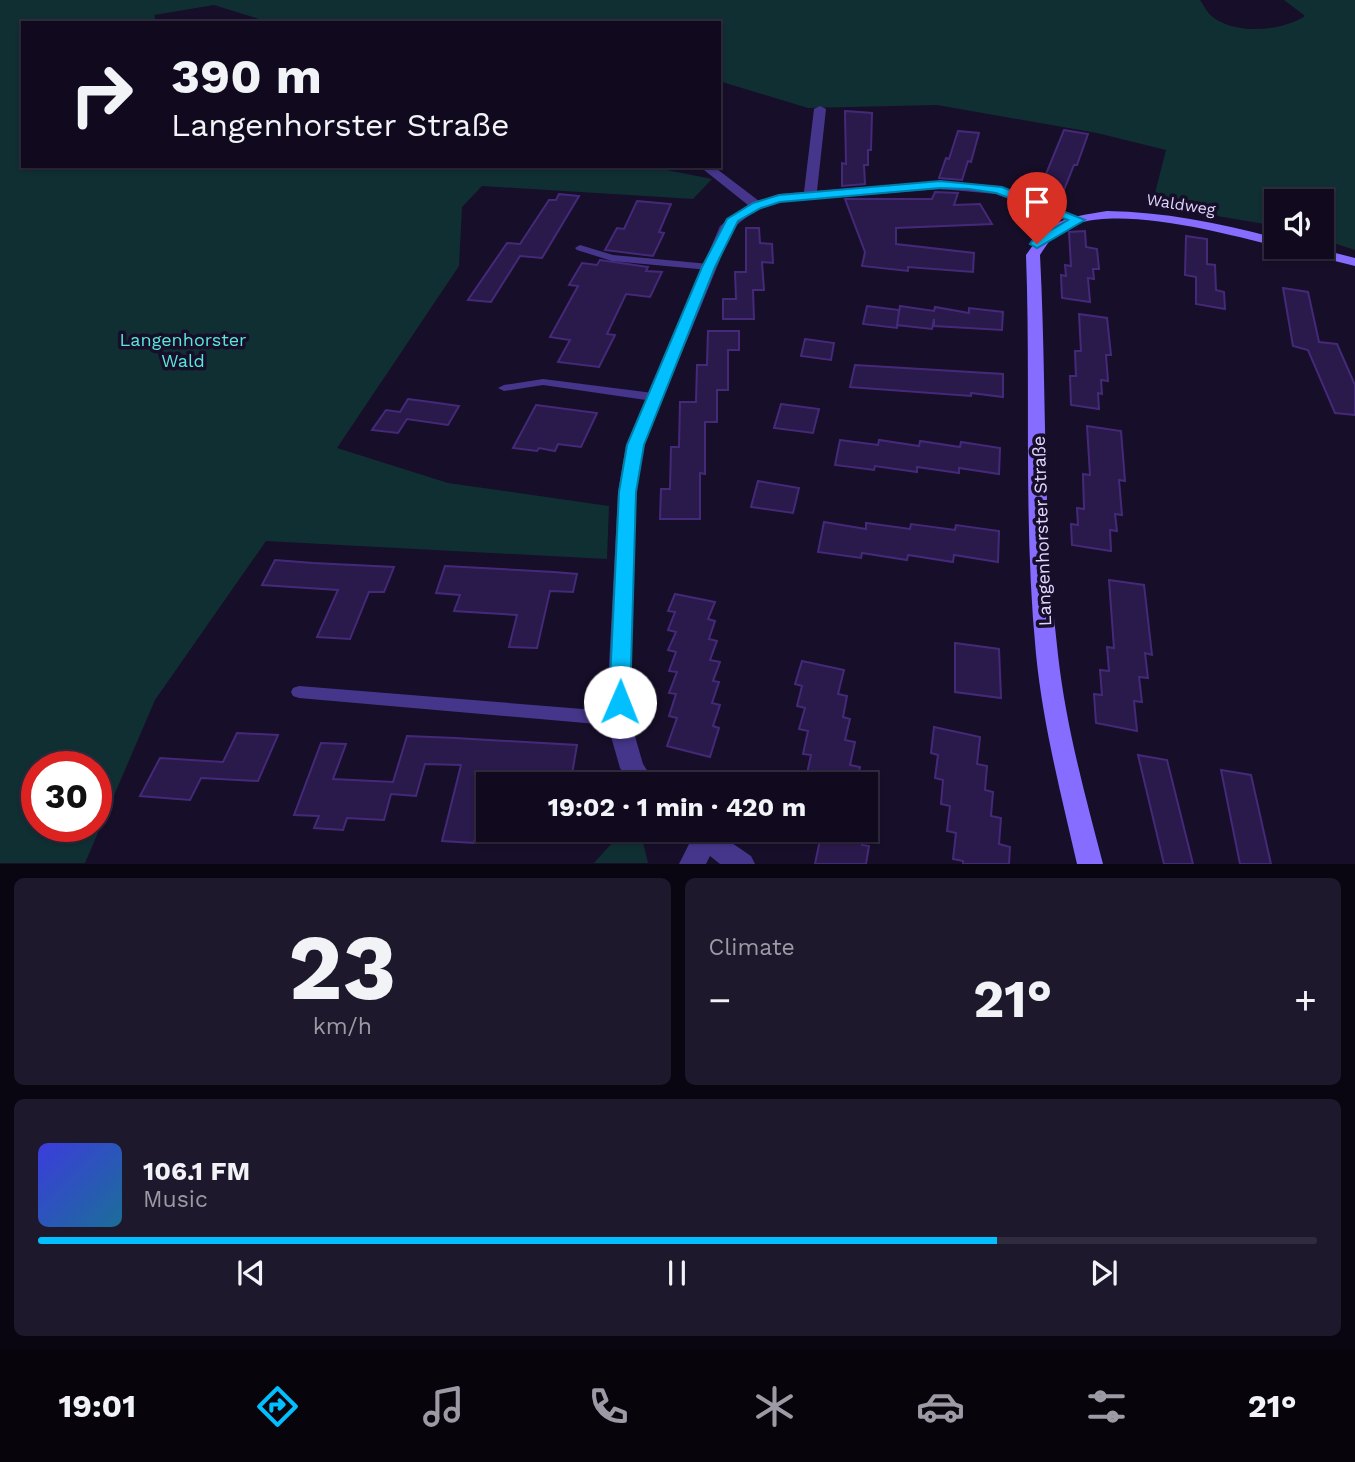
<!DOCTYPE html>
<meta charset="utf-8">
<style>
:root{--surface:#110a1f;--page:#1e182c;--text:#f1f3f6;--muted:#9c9aa4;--line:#302b3d;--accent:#02c0ff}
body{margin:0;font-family:"Work Sans",sans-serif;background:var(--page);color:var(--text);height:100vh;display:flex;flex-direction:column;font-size:26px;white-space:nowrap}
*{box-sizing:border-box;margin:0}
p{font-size:23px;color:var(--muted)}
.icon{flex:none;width:38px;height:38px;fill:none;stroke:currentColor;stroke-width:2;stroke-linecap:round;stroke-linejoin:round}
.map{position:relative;height:864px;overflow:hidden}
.sheet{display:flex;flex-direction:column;gap:14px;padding:14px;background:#090611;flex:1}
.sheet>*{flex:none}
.top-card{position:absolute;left:21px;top:21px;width:700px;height:147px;border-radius:0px;box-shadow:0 2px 5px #0004,0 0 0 2px var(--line);background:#110a1f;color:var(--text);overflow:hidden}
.fabs{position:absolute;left:1264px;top:189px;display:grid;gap:14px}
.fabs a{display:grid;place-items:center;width:70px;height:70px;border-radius:0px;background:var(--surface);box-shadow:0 2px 5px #0004,0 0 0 2px var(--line);font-size:35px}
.speed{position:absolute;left:21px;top:751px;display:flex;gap:14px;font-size:35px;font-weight:700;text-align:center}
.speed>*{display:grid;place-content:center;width:91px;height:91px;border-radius:50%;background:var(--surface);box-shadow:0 2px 5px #0004,0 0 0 2px var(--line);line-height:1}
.speed .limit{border:10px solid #d22;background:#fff;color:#111}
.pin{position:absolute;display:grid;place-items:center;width:60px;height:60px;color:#fff;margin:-72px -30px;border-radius:50% 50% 50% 0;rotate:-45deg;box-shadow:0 0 7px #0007}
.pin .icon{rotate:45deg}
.me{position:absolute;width:77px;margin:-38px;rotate:1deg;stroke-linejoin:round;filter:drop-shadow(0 0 5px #0008)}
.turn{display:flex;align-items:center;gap:24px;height:147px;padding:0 35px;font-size:32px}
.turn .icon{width:91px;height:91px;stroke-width:2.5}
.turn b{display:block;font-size:49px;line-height:60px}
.big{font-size:52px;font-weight:700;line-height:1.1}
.sheet .card{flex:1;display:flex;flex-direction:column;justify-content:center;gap:10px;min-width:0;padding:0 24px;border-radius:10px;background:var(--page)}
.sheet .dial{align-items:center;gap:0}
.dial b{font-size:91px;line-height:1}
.song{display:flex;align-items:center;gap:21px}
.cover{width:84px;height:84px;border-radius:10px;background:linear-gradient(135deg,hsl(240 70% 55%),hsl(200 70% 35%))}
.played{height:7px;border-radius:4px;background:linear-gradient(90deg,var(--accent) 75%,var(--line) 75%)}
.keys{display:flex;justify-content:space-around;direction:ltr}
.heat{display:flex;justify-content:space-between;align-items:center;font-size:38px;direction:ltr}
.sheet .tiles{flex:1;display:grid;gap:14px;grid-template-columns:1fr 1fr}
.card:last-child{grid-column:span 2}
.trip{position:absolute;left:476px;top:772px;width:402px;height:70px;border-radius:0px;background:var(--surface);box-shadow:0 2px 5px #0004,0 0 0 2px var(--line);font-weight:700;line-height:70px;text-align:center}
.menu{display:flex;height:112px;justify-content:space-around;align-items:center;background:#07040c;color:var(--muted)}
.menu .icon{width:49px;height:49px}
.menu .current{color:var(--accent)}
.menu b{font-size:32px;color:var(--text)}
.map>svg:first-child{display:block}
.green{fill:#102f33;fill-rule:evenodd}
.building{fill:#2a194b;stroke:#452979;stroke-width:2}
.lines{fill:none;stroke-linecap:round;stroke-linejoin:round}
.lane{fill:#46368b;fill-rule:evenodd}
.street{fill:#46368b;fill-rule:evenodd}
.secondary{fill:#866dff;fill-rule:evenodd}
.route{fill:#02c0ff;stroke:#017da6;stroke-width:2}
.labels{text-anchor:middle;stroke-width:7;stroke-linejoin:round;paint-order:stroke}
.far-street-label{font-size:16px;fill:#e1d6ff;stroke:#170e29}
.park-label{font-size:18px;fill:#58e9da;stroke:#170e29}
.street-label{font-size:18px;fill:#e1d6ff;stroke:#170e29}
</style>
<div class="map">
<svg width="1355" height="864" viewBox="0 0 1355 864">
<rect width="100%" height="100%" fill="#170e29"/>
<path class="green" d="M0,0H1200C1204,6 1208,14 1214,18C1238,35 1282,31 1305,16L1284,0H1355V250L1321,239V201H1276V226L1152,205L1166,150L1097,133L937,105L808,108L719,81V23H272L214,5L154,15L157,23H23V166H647L712,179L693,199L482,186L462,207L459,266L337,448L448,483L609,506L607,559L266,541L155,700L85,863H0ZM37,766H96V826H37Z
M624,830H640L648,863H594Z"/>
<path class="building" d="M845,111L872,113L871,150H868V165H864L865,184L842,186V163L846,164Z
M1064,130L1088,134L1077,165H1074L1062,195L1039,191Z
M958,131L979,133L971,162L968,161L962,180L939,178L946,158L949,159Z
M935,192L958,193L954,205L980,204L992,224L896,228V244L974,253L973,272L908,267V271L862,266L865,252L845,199H932Z
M559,194L579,196L542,258L520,256L491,302L468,300L507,243L520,244L549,200H556Z
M637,201L671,204L659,232L664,233L653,256L605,250L617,228L624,229Z
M746,228H759L760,243L772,244L773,263L762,262L764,290H753L754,319H723V299H736L735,272H746Z
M1085,231L1086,247L1097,249L1099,269H1093L1094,279L1088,278L1090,302L1062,298L1061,275L1066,276L1065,265L1071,266L1069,232Z
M1186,236L1207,239V264L1215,265L1216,290L1224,292L1225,309L1196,304V277L1185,275Z
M600,260L648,267L646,271L662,272L650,297L626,294L607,334L615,335L599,367L558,362L570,340L550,337L578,286L569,285L582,263L597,265Z
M1283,288L1308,292L1319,342L1337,344L1355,385V415L1335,413L1308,350L1293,346Z
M867,306L899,310L897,328L863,324Z
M900,306L934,311L935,307L969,313V308L1003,312L1002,330L934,326V319L932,329L897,325Z
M1079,314L1107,318L1111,355H1106L1108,381L1101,380L1102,394L1098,393L1099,409L1071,405L1070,376H1076L1075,351H1081Z
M708,331H739V350H728V390H717V422H705V474L700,473V519H660L661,489H670L671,447H679L680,402H696L697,365H707Z
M805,339L834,343L831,360L801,356Z
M855,365L1003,374V397L971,393V396L850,387Z
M408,399L438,403L459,406L448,425L407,419L398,433L372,430L386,410L400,412Z
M781,404L819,409L813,433L774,428Z
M536,405L597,413L581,447L558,444L555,451L539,448L537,451L513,448Z
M1087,426L1121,431L1125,481L1119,480L1122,515L1115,514L1117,531L1110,530L1111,551L1072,545L1071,524L1078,525L1077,508L1084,509L1083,474L1090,475Z
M840,440L878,445L879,440L919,446L920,441L960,447L961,442L1000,448L999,474L959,468V473L917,467V472L875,466L874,470L835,465Z
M758,481L799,488L793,513L751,507Z
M824,522L866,529V523L910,529L911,524L955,530L956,525L999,531L998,562L954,555L953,562L908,555L907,560L862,553L861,558L818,552Z
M275,560L313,563L394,567L384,592H369L350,639L317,637L338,590L262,585Z
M445,566L554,572L577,574L573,592L550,591L537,648L509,647L517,615L454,611L460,595L436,593Z
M1109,580L1144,585L1152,655L1145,653L1148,678L1139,677L1142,702L1134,701L1137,731L1096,723L1094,694L1102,695L1100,670L1109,671L1107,647L1114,648Z
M675,594L715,602L708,619L715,621L709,639L717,641L710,660L720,662L713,681L719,682L712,703L720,705L713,726L719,728L710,757L667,746L677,718L669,716L676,694L669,693L677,672L669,671L676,652L668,650L676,632L668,630L675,612L668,611Z
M955,643L999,649L1001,698L955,692Z
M802,661L844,670L838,694L847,696L843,717L850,719L845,740L855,742L850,765L860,767L857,784H814L815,780L806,778L811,755L803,754L808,731L799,729L805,708L797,706L802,686L795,684Z
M934,727L980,737L977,764L987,766L985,790L993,792L991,816L1001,818L999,844L1010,847L1009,864H963V861L953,859L956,833L947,831L950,806L941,804L943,780L935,778L938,755L931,753Z
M237,733L278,735L258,781L201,778L190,800L140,796L160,758L223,762Z
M407,736L455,738L577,745L572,774L563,773L561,784H488V799H484L474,843L442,841L461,765L425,764L416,796L391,794L384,820L347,818L343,830L314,828L319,816L294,815L321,743L346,744L333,779L393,782Z
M1138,755L1167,760L1193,864H1164Z
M1221,770L1251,775L1271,864H1240Z
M822,830H864L862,845L869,846L866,864H815Z"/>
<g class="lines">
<path class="lane" d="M580,245L613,255L709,264L714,267L709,270L612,261L577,250L575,248Z
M543,379L653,393L659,397L653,401L543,385L504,391L498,388L504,385Z
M299,686L620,712L626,714L628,719L626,724L620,726L299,698L293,696L291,692L293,688Z"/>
<path class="street" d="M820,106L826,109L817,191L940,181L998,186L1086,220L1079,224L1074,223L996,194L940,189L781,202L753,212L733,228L644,445L636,492L630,685L632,726L643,764L656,784H630L620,768L608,726V685L618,492L626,445L720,226L748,205L699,166H713L759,201L779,194L804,192L814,109Z
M681,830H713L751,856L755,864H720L710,856L706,864H679L690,842L684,838Z"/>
<path class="secondary" d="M1107,211C1165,212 1220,223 1276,238V246C1226,234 1093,196 1053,237C1048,242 1044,249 1040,255C1047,388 1042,522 1058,655C1066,726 1085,795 1103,864H1077C1061,794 1043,725 1036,654C1023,522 1031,388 1026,255C1052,218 1064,218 1107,211Z
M1289,247H1312L1355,258V266L1291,250Z"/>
</g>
<path class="route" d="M940,181L1002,187L1085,220L1037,248L1030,244L1032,241L1068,220L996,193L969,189L940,188L780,202L761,208L738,221L715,267L644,445L636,492L630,702L627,708L620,710L612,708L609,702L619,492L627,445L702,267L727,219L753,203L779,195Z"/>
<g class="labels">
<g class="far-street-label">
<text transform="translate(1181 204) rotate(9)" y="6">Waldweg</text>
</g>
<g class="park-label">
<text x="183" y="346">Langenhorster<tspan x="183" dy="21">Wald</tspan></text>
</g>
<g class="street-label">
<text transform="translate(1042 531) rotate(-92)" y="6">Langenhorster Straße</text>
</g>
</g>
</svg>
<div class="fabs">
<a><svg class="icon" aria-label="sound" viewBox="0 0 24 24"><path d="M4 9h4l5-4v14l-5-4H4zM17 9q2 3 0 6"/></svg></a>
</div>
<div class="speed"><div class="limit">30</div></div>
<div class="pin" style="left:1037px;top:244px;background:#d93025"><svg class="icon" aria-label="arrive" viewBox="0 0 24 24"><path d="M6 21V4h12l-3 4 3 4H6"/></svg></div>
<svg class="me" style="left:620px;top:702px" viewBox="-20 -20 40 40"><circle r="19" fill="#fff"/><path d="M0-13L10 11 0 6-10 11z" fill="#02c0ff"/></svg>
<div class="trip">19:02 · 1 min · 420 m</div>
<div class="top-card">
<div class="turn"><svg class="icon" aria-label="right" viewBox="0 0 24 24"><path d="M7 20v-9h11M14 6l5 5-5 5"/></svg><div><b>390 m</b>Langenhorster Straße</div></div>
</div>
</div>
<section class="sheet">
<div class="tiles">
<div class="card dial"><b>23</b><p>km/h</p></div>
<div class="card"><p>Climate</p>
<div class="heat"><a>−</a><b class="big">21°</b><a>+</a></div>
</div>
<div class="card">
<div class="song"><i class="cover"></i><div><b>106.1 FM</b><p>Music</p></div></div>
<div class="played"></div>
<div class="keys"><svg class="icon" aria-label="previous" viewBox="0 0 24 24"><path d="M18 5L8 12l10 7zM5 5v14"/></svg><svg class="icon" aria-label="pause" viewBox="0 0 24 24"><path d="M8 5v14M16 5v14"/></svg><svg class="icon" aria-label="next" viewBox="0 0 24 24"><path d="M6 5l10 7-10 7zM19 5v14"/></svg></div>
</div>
</div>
</section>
<nav class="menu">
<b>19:01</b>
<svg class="icon current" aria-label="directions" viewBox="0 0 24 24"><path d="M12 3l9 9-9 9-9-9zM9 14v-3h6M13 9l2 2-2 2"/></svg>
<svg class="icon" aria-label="music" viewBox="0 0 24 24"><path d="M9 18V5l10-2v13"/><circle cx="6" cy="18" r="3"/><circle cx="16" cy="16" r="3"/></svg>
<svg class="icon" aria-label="phone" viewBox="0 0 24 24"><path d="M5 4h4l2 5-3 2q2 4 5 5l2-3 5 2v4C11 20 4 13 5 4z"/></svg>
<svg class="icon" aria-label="climate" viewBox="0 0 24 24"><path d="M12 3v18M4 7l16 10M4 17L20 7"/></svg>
<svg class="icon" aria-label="car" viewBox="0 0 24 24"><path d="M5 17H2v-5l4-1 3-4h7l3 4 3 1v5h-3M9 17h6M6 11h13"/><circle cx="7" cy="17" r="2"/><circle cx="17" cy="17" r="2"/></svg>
<svg class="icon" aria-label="filters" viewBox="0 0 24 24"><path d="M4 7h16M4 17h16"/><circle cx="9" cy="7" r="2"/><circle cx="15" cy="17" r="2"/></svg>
<b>21°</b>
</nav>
